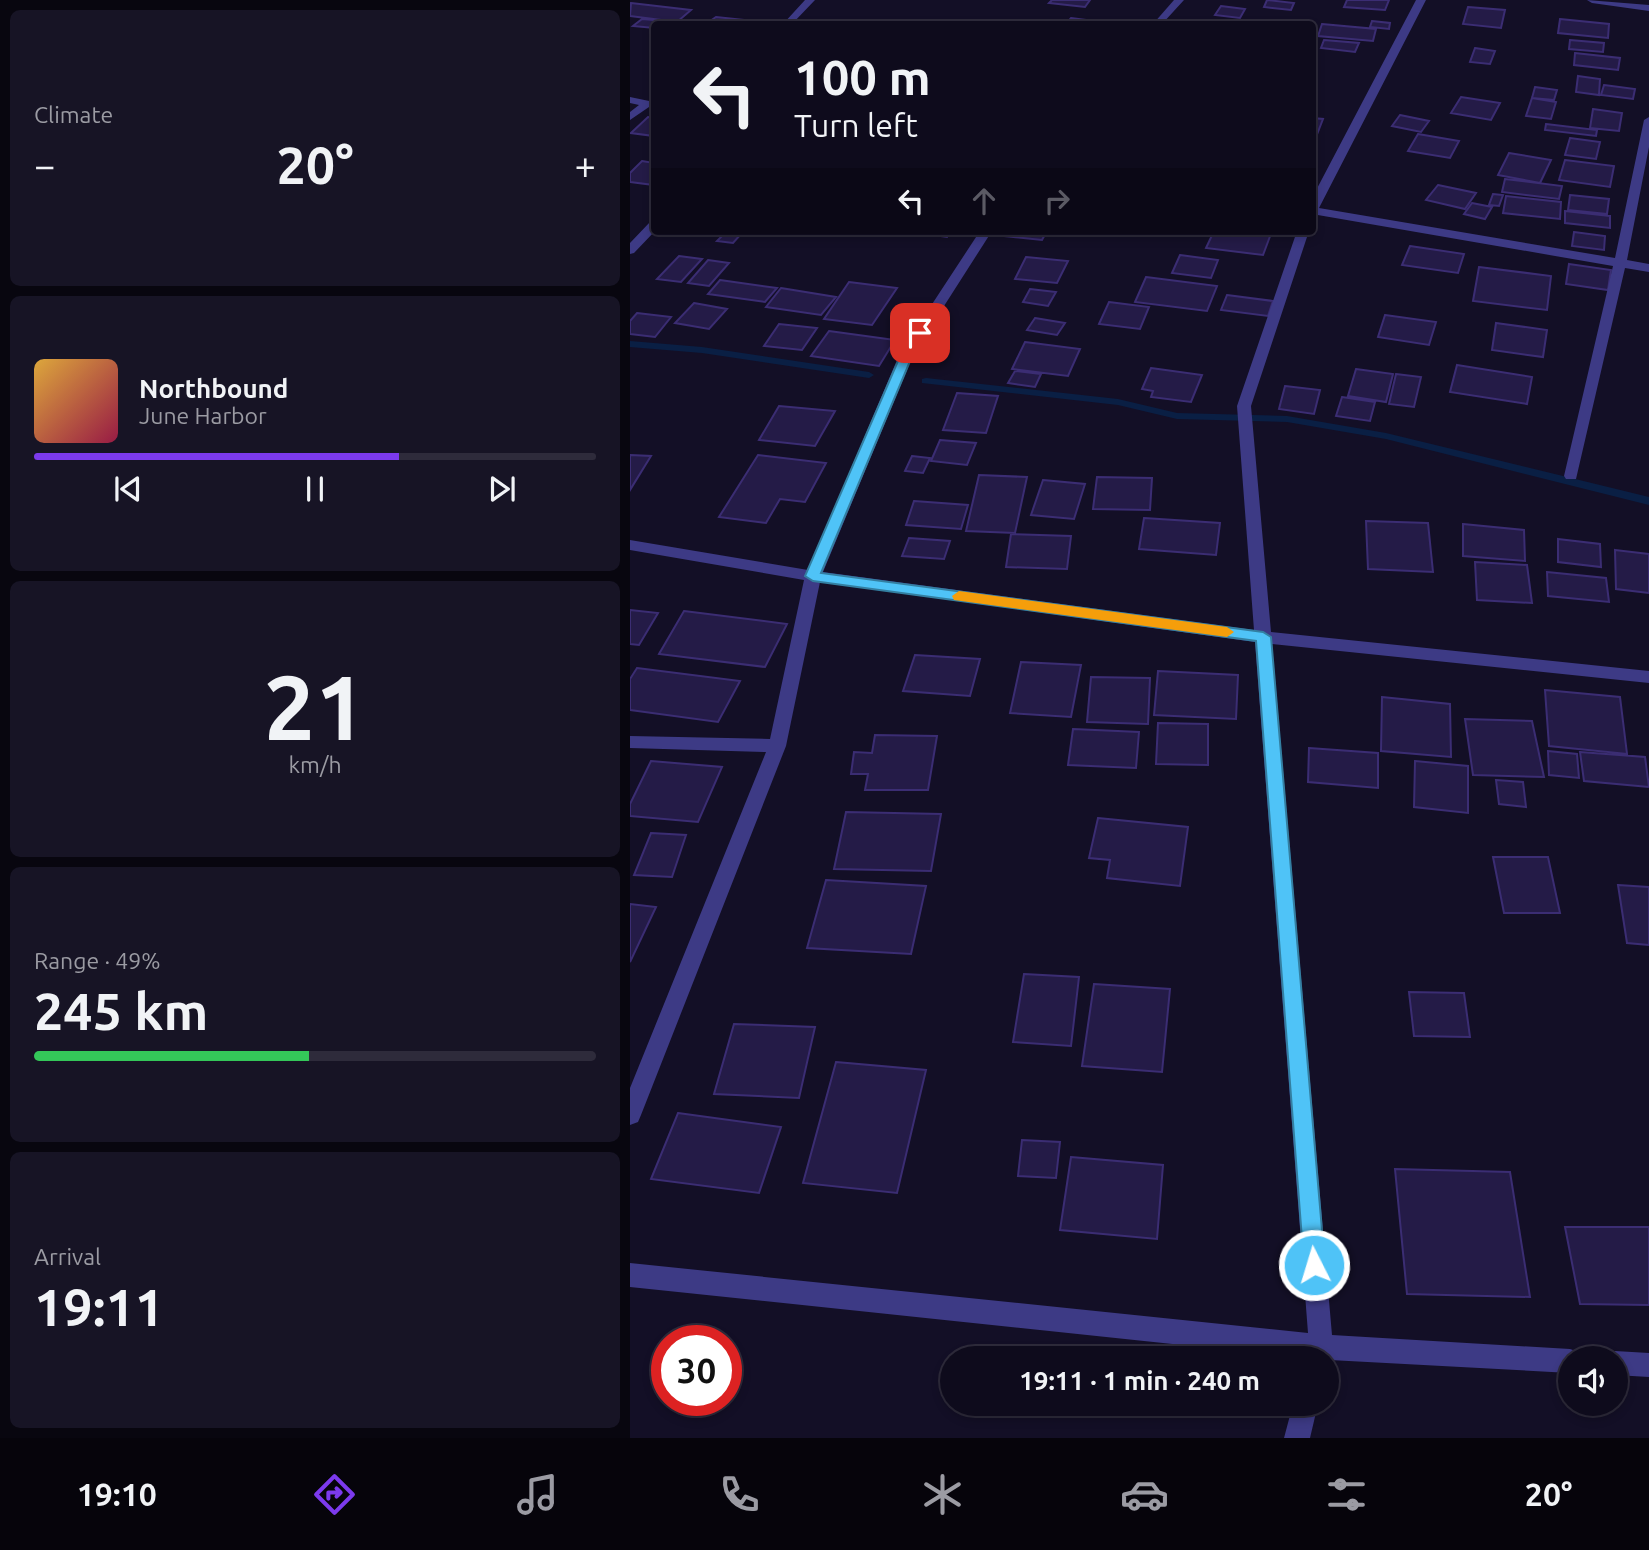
<!DOCTYPE html>
<meta charset="utf-8">
<style>
:root{--surface:#0e0b1c;--page:#171425;--text:#f1f3f6;--muted:#9b9ba3;--line:#2e2b3b;--accent:#7c3aed}
body{margin:0;font-family:Ubuntu,sans-serif;background:var(--page);color:var(--text);height:100vh;display:flex;flex-direction:column;font-size:26px;white-space:nowrap}
*{box-sizing:border-box;margin:0}
p{font-size:23px;color:var(--muted)}
.icon{flex:none;width:38px;height:38px;fill:none;stroke:currentColor;stroke-width:2;stroke-linecap:round;stroke-linejoin:round}
.map{position:relative;flex:1;overflow:hidden}
.drawer{display:flex;flex-direction:column;gap:10px;padding:10px;background:#08060f;width:630px}
.drawer>*{flex:none}
.banner{position:absolute;left:21px;top:21px;width:665px;height:214px;border-radius:7px;box-shadow:0 4px 10px #0003,0 0 0 2px var(--line);background:#0e0b1c;color:var(--text);overflow:hidden}
.tools{position:absolute;left:928px;top:1346px;display:grid;gap:14px}
.tools a{display:grid;place-items:center;width:70px;height:70px;border-radius:50%;background:var(--surface);box-shadow:0 4px 10px #0003,0 0 0 2px var(--line);font-size:35px}
.speed{position:absolute;left:21px;top:1325px;display:flex;gap:14px;font-size:35px;font-weight:700;text-align:center}
.speed>*{display:grid;place-content:center;width:91px;height:91px;border-radius:50%;background:var(--surface);box-shadow:0 4px 10px #0003,0 0 0 2px var(--line);line-height:1}
.speed .limit{border:10px solid #d22;background:#fff;color:#111}
.pin{position:absolute;display:grid;place-items:center;width:60px;height:60px;color:#fff;margin:-30px;border-radius:14px;box-shadow:0 4px 10px #0006}
.me{position:absolute;width:77px;margin:-38px;rotate:355deg;stroke-linejoin:round;filter:drop-shadow(0 0 5px #0008)}
.turn{display:flex;align-items:center;gap:24px;height:147px;padding:0 28px;font-size:32px}
.turn .icon{width:91px;height:91px;stroke-width:2.5}
.turn b{display:block;font-size:49px;line-height:60px}
.lanes{display:flex;align-items:center;height:66px;padding:0 28px;background:#0003;justify-content:center;gap:35px;direction:ltr}
.lanes .off{opacity:.35}
.big{font-size:52px;font-weight:600;line-height:1.1}
.drawer .card{flex:1;display:flex;flex-direction:column;justify-content:center;gap:10px;min-width:0;padding:0 24px;border-radius:10px;background:var(--page)}
.drawer .dial{align-items:center;gap:0}
.dial b{font-size:91px;line-height:1}
.song{display:flex;align-items:center;gap:21px}
.cover{width:84px;height:84px;border-radius:10px;background:linear-gradient(135deg,hsl(40 70% 55%),hsl(340 70% 35%))}
.played{height:7px;border-radius:4px;background:linear-gradient(90deg,var(--accent) 65%,var(--line) 65%)}
.keys{display:flex;justify-content:space-around;direction:ltr}
.heat{display:flex;justify-content:space-between;align-items:center;font-size:38px;direction:ltr}
.charge{height:10px;border-radius:5px;background:linear-gradient(90deg,#34c759 49%,var(--line) 0)}
.trip{position:absolute;left:310px;top:1346px;width:399px;height:70px;border-radius:35px;background:var(--surface);box-shadow:0 4px 10px #0003,0 0 0 2px var(--line);font-weight:600;line-height:70px;text-align:center}
.tabs{display:flex;height:112px;justify-content:space-around;align-items:center;background:#06040b;color:var(--muted)}
.tabs .icon{width:49px;height:49px}
.tabs .selected{color:var(--accent)}
.tabs b{font-size:32px;color:var(--text)}
main{display:flex;flex:1;min-height:0}
.map>svg:first-child{display:block}
.lines{fill:none;stroke-linecap:round;stroke-linejoin:round}
.stream{fill:#0a1f44;fill-rule:evenodd}
.building{fill:#241b47;stroke:#3b2d73;stroke-width:2}
.street{fill:#3d3a85;fill-rule:evenodd}
.route{fill:#4fc3f7;stroke:#337fa1;stroke-width:2}
.slow{fill:#f59e0b}
</style>
<main>
<section class="drawer">
<div class="card"><p>Climate</p>
<div class="heat"><a>−</a><b class="big">20°</b><a>+</a></div>
</div>
<div class="card">
<div class="song"><i class="cover"></i><div><b>Northbound</b><p>June Harbor</p></div></div>
<div class="played"></div>
<div class="keys"><svg class="icon" aria-label="previous" viewBox="0 0 24 24"><path d="M18 5L8 12l10 7zM5 5v14"/></svg><svg class="icon" aria-label="pause" viewBox="0 0 24 24"><path d="M8 5v14M16 5v14"/></svg><svg class="icon" aria-label="next" viewBox="0 0 24 24"><path d="M6 5l10 7-10 7zM19 5v14"/></svg></div>
</div>
<div class="card dial"><b>21</b><p>km/h</p></div>
<div class="card"><p>Range · 49%</p><b class="big">245 km</b><div class="charge"></div></div>
<div class="card"><p>Arrival</p><b class="big">19:11</b></div>
</section>
<div class="map">
<svg width="1019" height="1438" viewBox="0 0 1019 1438">
<rect width="100%" height="100%" fill="#130f26"/>
<g class="lines">
<path class="stream" d="M0,341L72,347L239,372L244,375L239,378L72,353L0,347Z
M296,378L488,399L547,413L657,416L756,433L1019,497V505L756,439L657,422L547,419L488,405L292,383V379Z"/>
</g>
<path class="building" d="M422,0H460L455,7L419,3Z
M637,0L664,3L661,10L634,7Z
M717,0H759L755,10L714,7Z
M1,3L61,10L47,22L0,16Z
M591,6L615,9L610,18L585,15Z
M838,7L875,10L871,28L833,24Z
M86,17L133,22L76,24Z
M441,18L479,23L436,24Z
M12,19L47,22L24,24V28L3,26Z
M930,19L979,24L978,38L928,33Z
M742,21L760,23L759,29L740,27Z
M692,24L746,29L743,41L688,36Z
M694,40L729,43L725,52L691,48Z
M940,40L974,43L973,52L939,49Z
M845,48L865,51L860,64L840,62Z
M945,53L990,58L988,70L944,65Z
M948,76L970,79L969,95L946,92Z
M974,85L1005,89L1003,99L971,95Z
M905,87L927,90L924,100L902,98Z
M831,97L870,103L861,120L821,113Z
M902,98L926,102L921,119L896,116Z
M963,109L992,113L989,131L960,128Z
M770,115L799,121L791,132L762,126Z
M18,117L24,118V136L1,133Z
M682,118L693,119L686,137H682Z
M916,124L967,130L966,136L915,130Z
M788,134L829,141L820,158L778,151Z
M940,138L970,142L966,159L935,155Z
M879,153L921,160L910,183L868,175Z
M935,160L984,166L980,187L929,180Z
M12,161L24,163V185L0,182V173Z
M875,179L932,186L929,199L872,192Z
M808,185L846,193L835,209L796,200Z
M863,194L873,195L869,206L859,205Z
M940,195L979,199L977,214L938,210Z
M876,196L931,202L930,219L873,213Z
M842,203L862,207L855,219L834,214Z
M935,211L980,216V228L935,223Z
M97,231H98L112,233L103,243L87,241Z
M276,231H321L317,237Z
M376,231H417L412,240L373,236Z
M584,231H642L633,255L576,248Z
M944,232L975,236L974,250L942,246Z
M780,246L834,254L828,273L772,265Z
M550,255L588,260L581,278L542,273Z
M49,256L72,259L51,282L27,279Z
M396,257L438,261L427,283L385,279Z
M78,260L99,263L79,286L58,283Z
M939,264L981,270L978,290L936,284Z
M849,267L921,276L917,310L843,301Z
M516,277L587,286L577,311L505,302Z
M90,280L147,288L135,302L78,294Z
M219,282L267,288L242,325L194,319Z
M151,288L206,297L191,315L136,307Z
M400,289L426,292L418,306L393,302Z
M597,295L643,301L638,316L591,310Z
M479,302L519,307L510,329L469,324Z
M64,303L97,309L79,329L45,323Z
M7,313L41,317L25,337L0,334V321Z
M755,315L806,322L799,345L748,337Z
M405,318L435,323L427,335L397,330Z
M866,323L917,330L913,357L862,350Z
M149,324L187,328L172,350L134,346Z
M199,331L265,340L249,366L181,356Z
M395,342L450,349L438,376L382,369Z
M827,365L902,377L897,404L820,392Z
M521,368L572,375L561,402L521,397L523,391L512,389Z
M726,369L763,374L756,402L718,396Z
M385,371L411,374L405,387L378,383Z
M766,374L791,377L784,407L759,404Z
M655,386L690,390L684,414L649,409Z
M327,393L368,396L356,433L313,430Z
M712,397L745,402L740,421L706,416Z
M149,406L205,411L185,446L129,440Z
M310,440L346,443L337,465L301,461Z
M0,455L21,456L0,490Z
M128,455L196,463L175,502L150,499L136,523L89,517Z
M282,456L300,458L293,473L275,471Z
M349,475L397,477L385,533L336,531Z
M467,477L522,478L520,510L463,509Z
M413,480L455,484L444,519L401,515Z
M284,501L338,505L331,529L276,525Z
M514,518L590,523L586,555L509,549Z
M736,521L798,523L803,572L738,569Z
M833,524L894,530L895,561L833,556Z
M381,534L441,536L437,569L376,567Z
M279,538L320,541L314,559L272,556Z
M928,539L970,544L971,567L928,562Z
M985,550L1019,554V593L986,589Z
M845,562L897,565L902,603L847,600Z
M917,572L976,578L979,602L918,596Z
M0,610L28,613L9,645L0,644Z
M54,611L157,624L135,667L29,654Z
M285,655L350,659L340,696L273,691Z
M391,662L451,665L441,717L380,713Z
M7,668L110,681L88,722L0,710V679Z
M528,671L608,675L606,719L524,715Z
M461,677L520,678L518,724L457,722Z
M915,690L990,697L997,754L919,746Z
M752,697L820,704L821,757L751,751Z
M835,719L902,721L914,777L843,775Z
M528,723L578,724V765L526,764Z
M443,729L509,732L506,768L438,765Z
M245,735L307,736L298,790H235L238,774H221L224,752L242,753Z
M679,748L748,753V788L678,782Z
M918,751L947,754L949,778L919,775Z
M950,752L1015,757L1019,787L954,781Z
M21,761L92,767L68,822L0,816V804Z
M785,761L838,766V813L784,807Z
M866,780L893,782L896,807L869,804Z
M216,812L311,814L301,871L204,869Z
M468,818L558,827L550,886L477,878L480,860L459,858Z
M21,833L56,835L42,877L4,875Z
M863,857H918L930,913H874Z
M196,880L296,886L281,954L177,948Z
M988,885L1019,887V945L997,943Z
M0,904L26,907L0,962Z
M394,974L449,977L441,1046L383,1042Z
M464,984L540,989L532,1072L452,1066Z
M779,992L834,993L840,1037L784,1036Z
M104,1024L185,1027L169,1098L84,1094Z
M206,1062L296,1070L267,1193L173,1183Z
M48,1113L151,1127L129,1193L21,1179Z
M392,1140L430,1142L426,1178L388,1176Z
M441,1157L533,1165L527,1239L430,1230Z
M765,1169L880,1172L900,1297L777,1294Z
M935,1227H1019V1305L950,1304Z"/>
<g class="lines">
<path class="street" d="M175,0H185L162,24H153Z
M544,0H554L532,24H523Z
M786,0H796L689,208L985,258L1014,120L1019,117V147L997,260L1019,264V272L995,268L946,479H936L934,476L983,266L682,214V198Z
M957,0L1019,5V11L962,3Z
M0,97L24,102V108L19,107L0,120V112L9,105L0,103Z
M20,222H24L25,231L4,253L0,254V243Z
M350,231H362L284,353L193,572L624,630L607,406L667,231H679L621,406L641,632L1019,671V683L642,644L702,1335L940,1349L949,1352L951,1358H940V1373L700,1360L696,1367V1358H676L0,1287V1263L678,1333L625,642L190,582L156,746L11,1115L8,1122L0,1125V1088L136,752L0,748V736L140,739L174,580L0,550V540L178,570L270,353Z
M985,1351L1019,1353V1377L985,1375V1358H975L976,1354Z
M663,1404H688L680,1438H654Z"/>
</g>
<path class="route" d="M290,329L296,333L283,354L191,573L633,632L641,637L695,1265L692,1272L684,1275L677,1272L674,1265L626,641L183,581L175,576L271,354L286,330Z"/>
<path class="slow" d="M329,591L597,627L604,632L597,637L324,600L322,596Z"/>
</svg>
<div class="tools">
<a><svg class="icon" aria-label="sound" viewBox="0 0 24 24"><path d="M4 9h4l5-4v14l-5-4H4zM17 9q2 3 0 6"/></svg></a>
</div>
<div class="speed"><div class="limit">30</div></div>
<div class="pin" style="left:290px;top:333px;background:#d93025"><svg class="icon" aria-label="arrive" viewBox="0 0 24 24"><path d="M6 21V4h12l-3 4 3 4H6"/></svg></div>
<svg class="me" style="left:684px;top:1265px" viewBox="-20 -20 40 40"><circle r="17" fill="#4fc3f7" stroke="#fff" stroke-width="3"/><path d="M0-11L8 9 0 5-8 9z" fill="#fff"/></svg>
<div class="trip">19:11 · 1 min · 240 m</div>
<div class="banner">
<div class="turn"><svg class="icon" aria-label="left" viewBox="0 0 24 24"><path d="M17 20v-9H6M10 6l-5 5 5 5"/></svg><div><b>100 m</b>Turn left</div></div>
<div class="lanes"><svg class="icon" aria-label="left" viewBox="0 0 24 24"><path d="M17 20v-9H6M10 6l-5 5 5 5"/></svg><svg class="icon off" aria-label="ahead" viewBox="0 0 24 24"><path d="M12 20V5M6 11l6-6 6 6"/></svg><svg class="icon off" aria-label="right" viewBox="0 0 24 24"><path d="M7 20v-9h11M14 6l5 5-5 5"/></svg></div>
</div>
</div>
</main>
<nav class="tabs">
<b>19:10</b>
<svg class="icon selected" aria-label="directions" viewBox="0 0 24 24"><path d="M12 3l9 9-9 9-9-9zM9 14v-3h6M13 9l2 2-2 2"/></svg>
<svg class="icon" aria-label="music" viewBox="0 0 24 24"><path d="M9 18V5l10-2v13"/><circle cx="6" cy="18" r="3"/><circle cx="16" cy="16" r="3"/></svg>
<svg class="icon" aria-label="phone" viewBox="0 0 24 24"><path d="M5 4h4l2 5-3 2q2 4 5 5l2-3 5 2v4C11 20 4 13 5 4z"/></svg>
<svg class="icon" aria-label="climate" viewBox="0 0 24 24"><path d="M12 3v18M4 7l16 10M4 17L20 7"/></svg>
<svg class="icon" aria-label="car" viewBox="0 0 24 24"><path d="M5 17H2v-5l4-1 3-4h7l3 4 3 1v5h-3M9 17h6M6 11h13"/><circle cx="7" cy="17" r="2"/><circle cx="17" cy="17" r="2"/></svg>
<svg class="icon" aria-label="filters" viewBox="0 0 24 24"><path d="M4 7h16M4 17h16"/><circle cx="9" cy="7" r="2"/><circle cx="15" cy="17" r="2"/></svg>
<b>20°</b>
</nav>
